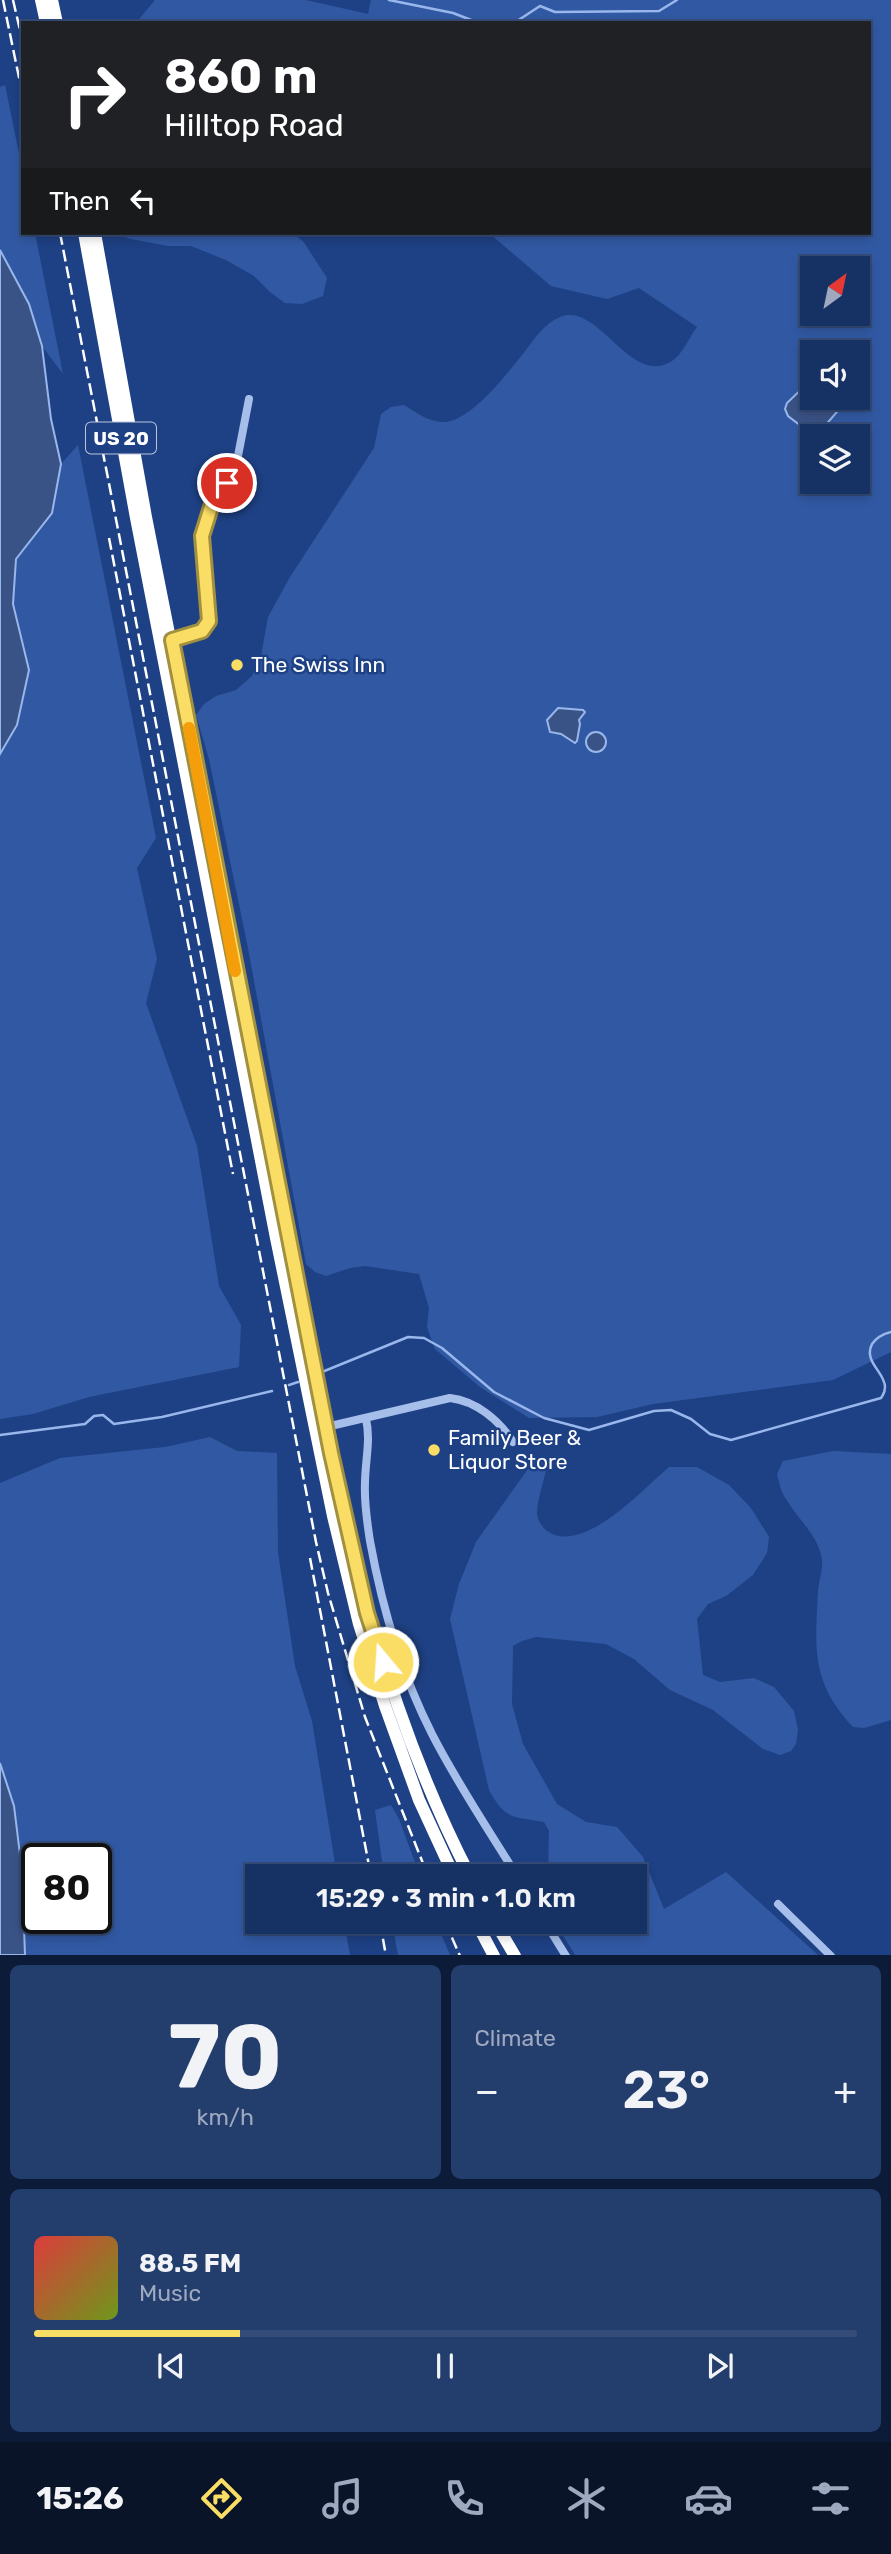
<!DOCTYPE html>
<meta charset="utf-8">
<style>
:root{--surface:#163164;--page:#233d6d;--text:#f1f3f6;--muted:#9ea9bf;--line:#354c78;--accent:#fadd64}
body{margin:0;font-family:Rubik,sans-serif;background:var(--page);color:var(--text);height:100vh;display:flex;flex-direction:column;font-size:26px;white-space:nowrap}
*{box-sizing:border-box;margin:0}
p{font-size:23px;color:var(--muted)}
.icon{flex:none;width:38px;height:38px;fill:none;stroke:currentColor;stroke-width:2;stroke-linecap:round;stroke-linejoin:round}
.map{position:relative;height:1955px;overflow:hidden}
.sheet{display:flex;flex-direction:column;gap:10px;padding:10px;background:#0c1b37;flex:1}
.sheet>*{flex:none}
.banner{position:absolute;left:21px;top:21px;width:850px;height:214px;border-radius:0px;box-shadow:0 4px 10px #0003,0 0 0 2px var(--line);background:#202124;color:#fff;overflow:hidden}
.needle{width:46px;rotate:33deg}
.controls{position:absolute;left:800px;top:256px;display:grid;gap:14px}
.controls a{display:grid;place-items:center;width:70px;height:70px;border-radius:0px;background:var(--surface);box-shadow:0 4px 10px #0003,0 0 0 2px var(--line);font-size:35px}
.speed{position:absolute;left:21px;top:1843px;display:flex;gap:14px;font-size:35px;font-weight:700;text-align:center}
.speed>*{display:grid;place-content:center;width:91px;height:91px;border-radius:50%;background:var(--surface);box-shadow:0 4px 10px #0003,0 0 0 2px var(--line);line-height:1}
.speed .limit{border:4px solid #111;border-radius:10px;background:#fff;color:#111}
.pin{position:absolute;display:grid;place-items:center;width:60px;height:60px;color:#fff;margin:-30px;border:4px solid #fff;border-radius:50%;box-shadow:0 2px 7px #0007}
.me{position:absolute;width:77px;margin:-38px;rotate:342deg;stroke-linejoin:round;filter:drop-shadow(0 0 5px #0008)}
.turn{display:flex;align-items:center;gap:24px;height:147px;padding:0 28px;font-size:32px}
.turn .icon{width:91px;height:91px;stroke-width:2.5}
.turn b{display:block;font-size:49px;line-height:60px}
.then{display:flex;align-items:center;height:66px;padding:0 28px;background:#0003;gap:14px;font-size:26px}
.big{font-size:52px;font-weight:600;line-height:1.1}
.sheet .tile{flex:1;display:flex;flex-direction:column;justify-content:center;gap:10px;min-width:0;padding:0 24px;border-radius:10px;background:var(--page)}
.sheet .dial{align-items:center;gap:0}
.dial b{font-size:91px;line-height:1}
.song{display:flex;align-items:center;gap:21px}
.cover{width:84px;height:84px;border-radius:10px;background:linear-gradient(135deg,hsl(0 70% 55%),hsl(80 70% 35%))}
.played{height:7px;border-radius:4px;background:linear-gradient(90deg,var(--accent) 25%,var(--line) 25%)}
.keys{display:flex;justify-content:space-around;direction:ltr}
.heat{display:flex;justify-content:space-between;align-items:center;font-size:38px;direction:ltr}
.sheet .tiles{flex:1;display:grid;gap:10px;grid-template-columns:1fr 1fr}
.tile:last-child{grid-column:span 2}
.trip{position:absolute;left:245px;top:1864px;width:402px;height:70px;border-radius:0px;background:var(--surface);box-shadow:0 4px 10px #0003,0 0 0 2px var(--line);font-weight:600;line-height:70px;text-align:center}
.dock{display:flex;height:112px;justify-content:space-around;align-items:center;background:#091428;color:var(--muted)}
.dock .icon{width:49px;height:49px}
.dock .active{color:var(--accent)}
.dock b{font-size:32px;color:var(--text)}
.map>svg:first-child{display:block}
.green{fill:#3159a3;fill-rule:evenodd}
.water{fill:#3a5386;stroke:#99b7ec;stroke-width:2}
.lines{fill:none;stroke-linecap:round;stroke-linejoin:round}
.stream{stroke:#99b7ec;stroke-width:2.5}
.minor{stroke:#a6beea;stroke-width:8}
.highway{stroke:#fff;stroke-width:12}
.rail{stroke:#fff;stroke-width:2.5;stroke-dasharray:12 5;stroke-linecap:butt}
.route-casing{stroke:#a29041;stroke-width:18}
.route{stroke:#fadd64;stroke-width:12}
.slow{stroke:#f59e0b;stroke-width:12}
.poi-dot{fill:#fadd64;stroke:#1e4185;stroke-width:2.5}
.labels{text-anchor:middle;stroke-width:5;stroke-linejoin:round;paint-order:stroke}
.shield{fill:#1e4185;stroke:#bcc6da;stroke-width:2}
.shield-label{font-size:19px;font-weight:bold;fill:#fff}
.poi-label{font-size:21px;fill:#fff;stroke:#1e4185;text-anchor:start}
</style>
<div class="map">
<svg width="891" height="1956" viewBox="0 0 891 1956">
<rect width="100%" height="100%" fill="#1e4185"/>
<path class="green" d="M155,0H306L368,14L371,0H891V1352L833,1380L653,1404L597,1417L529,1418L480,1387L435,1349L427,1327L429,1308L419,1274L365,1266L350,1268L326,1276L315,1272L306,1264L248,948L209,759L196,715L204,704L216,696L236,690L252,676L261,656L268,617L290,577L374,448L381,414L391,407L404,405C415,412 429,422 442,422C470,424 510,370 526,350C535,338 545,323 560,317C599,301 630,388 672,361C682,355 690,336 697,327L639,288L607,299L551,286L489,233H870V23H136ZM812,268H858V313H812ZM812,352H858V397H812ZM812,436H858V481H812Z
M5,85L23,173V233H35L63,374L42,346L29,304L0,250V87Z
M112,233H291L303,241L327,278L323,296L302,304L285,303L270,292L254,276L226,260L191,246H168L131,239Z
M78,445L156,838L137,868L157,959L146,1003L197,1146L219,1286L241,1325L239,1367L89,1397L33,1414L0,1419V754L17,725L29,670L13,604L16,559L52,513L61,464Z
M210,1437L237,1451L277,1453L278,1553L295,1666L312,1721L337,1876H257V1922H344L350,1955H25L22,1871L14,1806L0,1763V1483L60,1458L165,1447ZM37,1858H96V1918H37Z
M833,1451L891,1454V1720L864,1728L853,1727C811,1682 815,1649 818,1591C819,1581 823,1569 822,1559C817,1533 798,1520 786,1499C781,1492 779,1482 777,1474L783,1461Z
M541,1460L547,1465C545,1478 537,1500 537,1512C537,1520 542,1527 547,1531C583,1556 643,1489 669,1467H697L729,1485L751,1508L769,1537L767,1553L753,1575L726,1596L708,1604L697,1619L703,1675L720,1682L754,1678L774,1687L794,1711L798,1730L796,1744L791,1751L780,1755L763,1749L713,1710L670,1690L634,1659L606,1644L536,1637L522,1641L513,1646L512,1704L523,1744L557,1804L586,1822L617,1827L643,1857L664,1909L726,1872L818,1955H575L555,1922H635V1876H548L549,1831L544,1822C513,1816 506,1821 489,1790L450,1619L459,1584L476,1542L533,1462Z
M391,1805L399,1819L420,1876H384L375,1810Z
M392,1922H436L450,1955H398Z"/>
<path class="water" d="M0,250L29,304L42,346L51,419L61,464L52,513L16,559L13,604L29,670L17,725L0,754Z
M812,379V397H850L823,428L815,433L809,432L788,416L785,409L787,403Z
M558,708L583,710L585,712L579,720L580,724L577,741L575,743L561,734L550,732L547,720Z
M586 742a10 10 0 1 1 20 0a10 10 0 1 1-20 0Z
M0,1763L14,1806L22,1871L25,1955H0Z"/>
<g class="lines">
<path class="stream" d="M389,0L453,13L479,23
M514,23L540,6L555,12L659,11L677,0
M322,1372L408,1337L424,1338L442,1348L494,1392L544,1418L589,1430L654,1411L671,1410L691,1419L710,1434L731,1440L881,1398C884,1393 885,1393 885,1387C885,1372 863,1362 872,1344C877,1337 883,1334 891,1332
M289,1385L298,1382
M0,1435L85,1424L94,1416L103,1415L114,1424L162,1417L272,1391"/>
<path class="minor" d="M167,641C183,637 201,637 209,621L202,536L212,504L227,483L237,461L249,399
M366,1419C371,1440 365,1462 365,1483C364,1503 367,1522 370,1541C382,1607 402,1675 432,1734C457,1783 488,1829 517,1876
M322,1428L450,1398C476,1401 499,1420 513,1442
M778,1904L831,1956
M545,1922L566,1956"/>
<path class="highway" d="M41,0L46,23
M52,0L57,23
M84,233L136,518L276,1238L333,1516L359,1624L385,1706L419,1800L454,1876
M95,233L146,517L346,1529C376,1648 413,1766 470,1876
M476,1922L494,1956
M495,1922L515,1956"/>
<path class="rail" d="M3,0L23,97
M13,0L20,30
M60,233L316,1542L328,1593L365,1717L428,1876
M109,538L233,1174
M310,1558L371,1876
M380,1922L386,1956
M445,1922L460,1956"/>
</g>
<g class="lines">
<defs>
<path id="route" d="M227,483L212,504L202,536L209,621L202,631L172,640L331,1453L367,1613L383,1662"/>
</defs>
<use href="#route" class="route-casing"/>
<use href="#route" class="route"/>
<path class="slow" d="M189,728L235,971"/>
</g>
<g class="poi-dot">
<circle cx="237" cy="665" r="7"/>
<circle cx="434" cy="1450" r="7"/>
</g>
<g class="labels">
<rect class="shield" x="86" y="422.5" width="70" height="31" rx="5"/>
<g class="shield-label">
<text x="121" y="445">US 20</text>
</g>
<g class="poi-label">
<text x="251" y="672">The Swiss Inn</text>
<text x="448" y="1445">Family Beer &amp;<tspan x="448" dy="24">Liquor Store</tspan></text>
</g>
</g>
</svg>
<div class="controls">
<a><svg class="needle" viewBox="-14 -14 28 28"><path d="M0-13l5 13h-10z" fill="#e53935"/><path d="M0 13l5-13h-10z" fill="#9ea9bf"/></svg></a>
<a><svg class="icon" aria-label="sound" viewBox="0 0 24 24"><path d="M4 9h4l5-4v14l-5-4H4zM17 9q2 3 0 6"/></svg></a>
<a><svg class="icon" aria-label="layers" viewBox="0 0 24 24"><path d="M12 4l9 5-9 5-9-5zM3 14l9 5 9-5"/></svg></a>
</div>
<div class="speed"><div class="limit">80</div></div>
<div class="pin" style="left:227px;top:483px;background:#d93025"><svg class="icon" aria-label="arrive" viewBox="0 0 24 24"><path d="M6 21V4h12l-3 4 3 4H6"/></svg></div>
<svg class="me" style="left:383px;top:1662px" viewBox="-20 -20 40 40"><circle r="17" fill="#fadd64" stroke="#fff" stroke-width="3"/><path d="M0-11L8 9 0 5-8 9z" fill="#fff"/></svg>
<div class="trip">15:29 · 3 min · 1.0 km</div>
<div class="banner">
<div class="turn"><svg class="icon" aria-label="right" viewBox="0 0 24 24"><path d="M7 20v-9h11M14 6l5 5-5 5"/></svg><div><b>860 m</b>Hilltop Road</div></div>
<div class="then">Then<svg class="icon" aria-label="left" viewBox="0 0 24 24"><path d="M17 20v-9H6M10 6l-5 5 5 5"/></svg></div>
</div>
</div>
<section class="sheet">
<div class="tiles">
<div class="tile dial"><b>70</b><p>km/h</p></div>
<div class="tile"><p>Climate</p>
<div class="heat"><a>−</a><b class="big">23°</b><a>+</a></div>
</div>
<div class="tile">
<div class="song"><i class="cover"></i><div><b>88.5 FM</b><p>Music</p></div></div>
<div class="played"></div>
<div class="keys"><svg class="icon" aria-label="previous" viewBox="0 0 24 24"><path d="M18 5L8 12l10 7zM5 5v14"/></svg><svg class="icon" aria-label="pause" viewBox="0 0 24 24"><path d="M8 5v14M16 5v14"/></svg><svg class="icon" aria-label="next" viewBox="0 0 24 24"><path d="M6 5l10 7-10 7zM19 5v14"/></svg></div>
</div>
</div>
</section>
<nav class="dock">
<b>15:26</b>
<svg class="icon active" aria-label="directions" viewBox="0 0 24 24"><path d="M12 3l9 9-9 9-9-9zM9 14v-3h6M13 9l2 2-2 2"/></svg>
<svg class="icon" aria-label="music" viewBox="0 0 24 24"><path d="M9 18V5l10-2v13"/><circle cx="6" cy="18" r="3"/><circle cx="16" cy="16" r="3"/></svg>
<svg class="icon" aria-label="phone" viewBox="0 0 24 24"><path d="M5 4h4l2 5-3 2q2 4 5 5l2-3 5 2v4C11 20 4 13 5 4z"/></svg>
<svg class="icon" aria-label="climate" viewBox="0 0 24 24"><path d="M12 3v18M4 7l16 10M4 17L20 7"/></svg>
<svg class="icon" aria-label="car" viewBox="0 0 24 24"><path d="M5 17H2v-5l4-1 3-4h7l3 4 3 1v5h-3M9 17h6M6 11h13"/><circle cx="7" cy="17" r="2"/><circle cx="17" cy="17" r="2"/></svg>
<svg class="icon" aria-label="filters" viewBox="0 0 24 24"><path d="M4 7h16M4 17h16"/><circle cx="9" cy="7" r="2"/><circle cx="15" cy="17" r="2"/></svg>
</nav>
